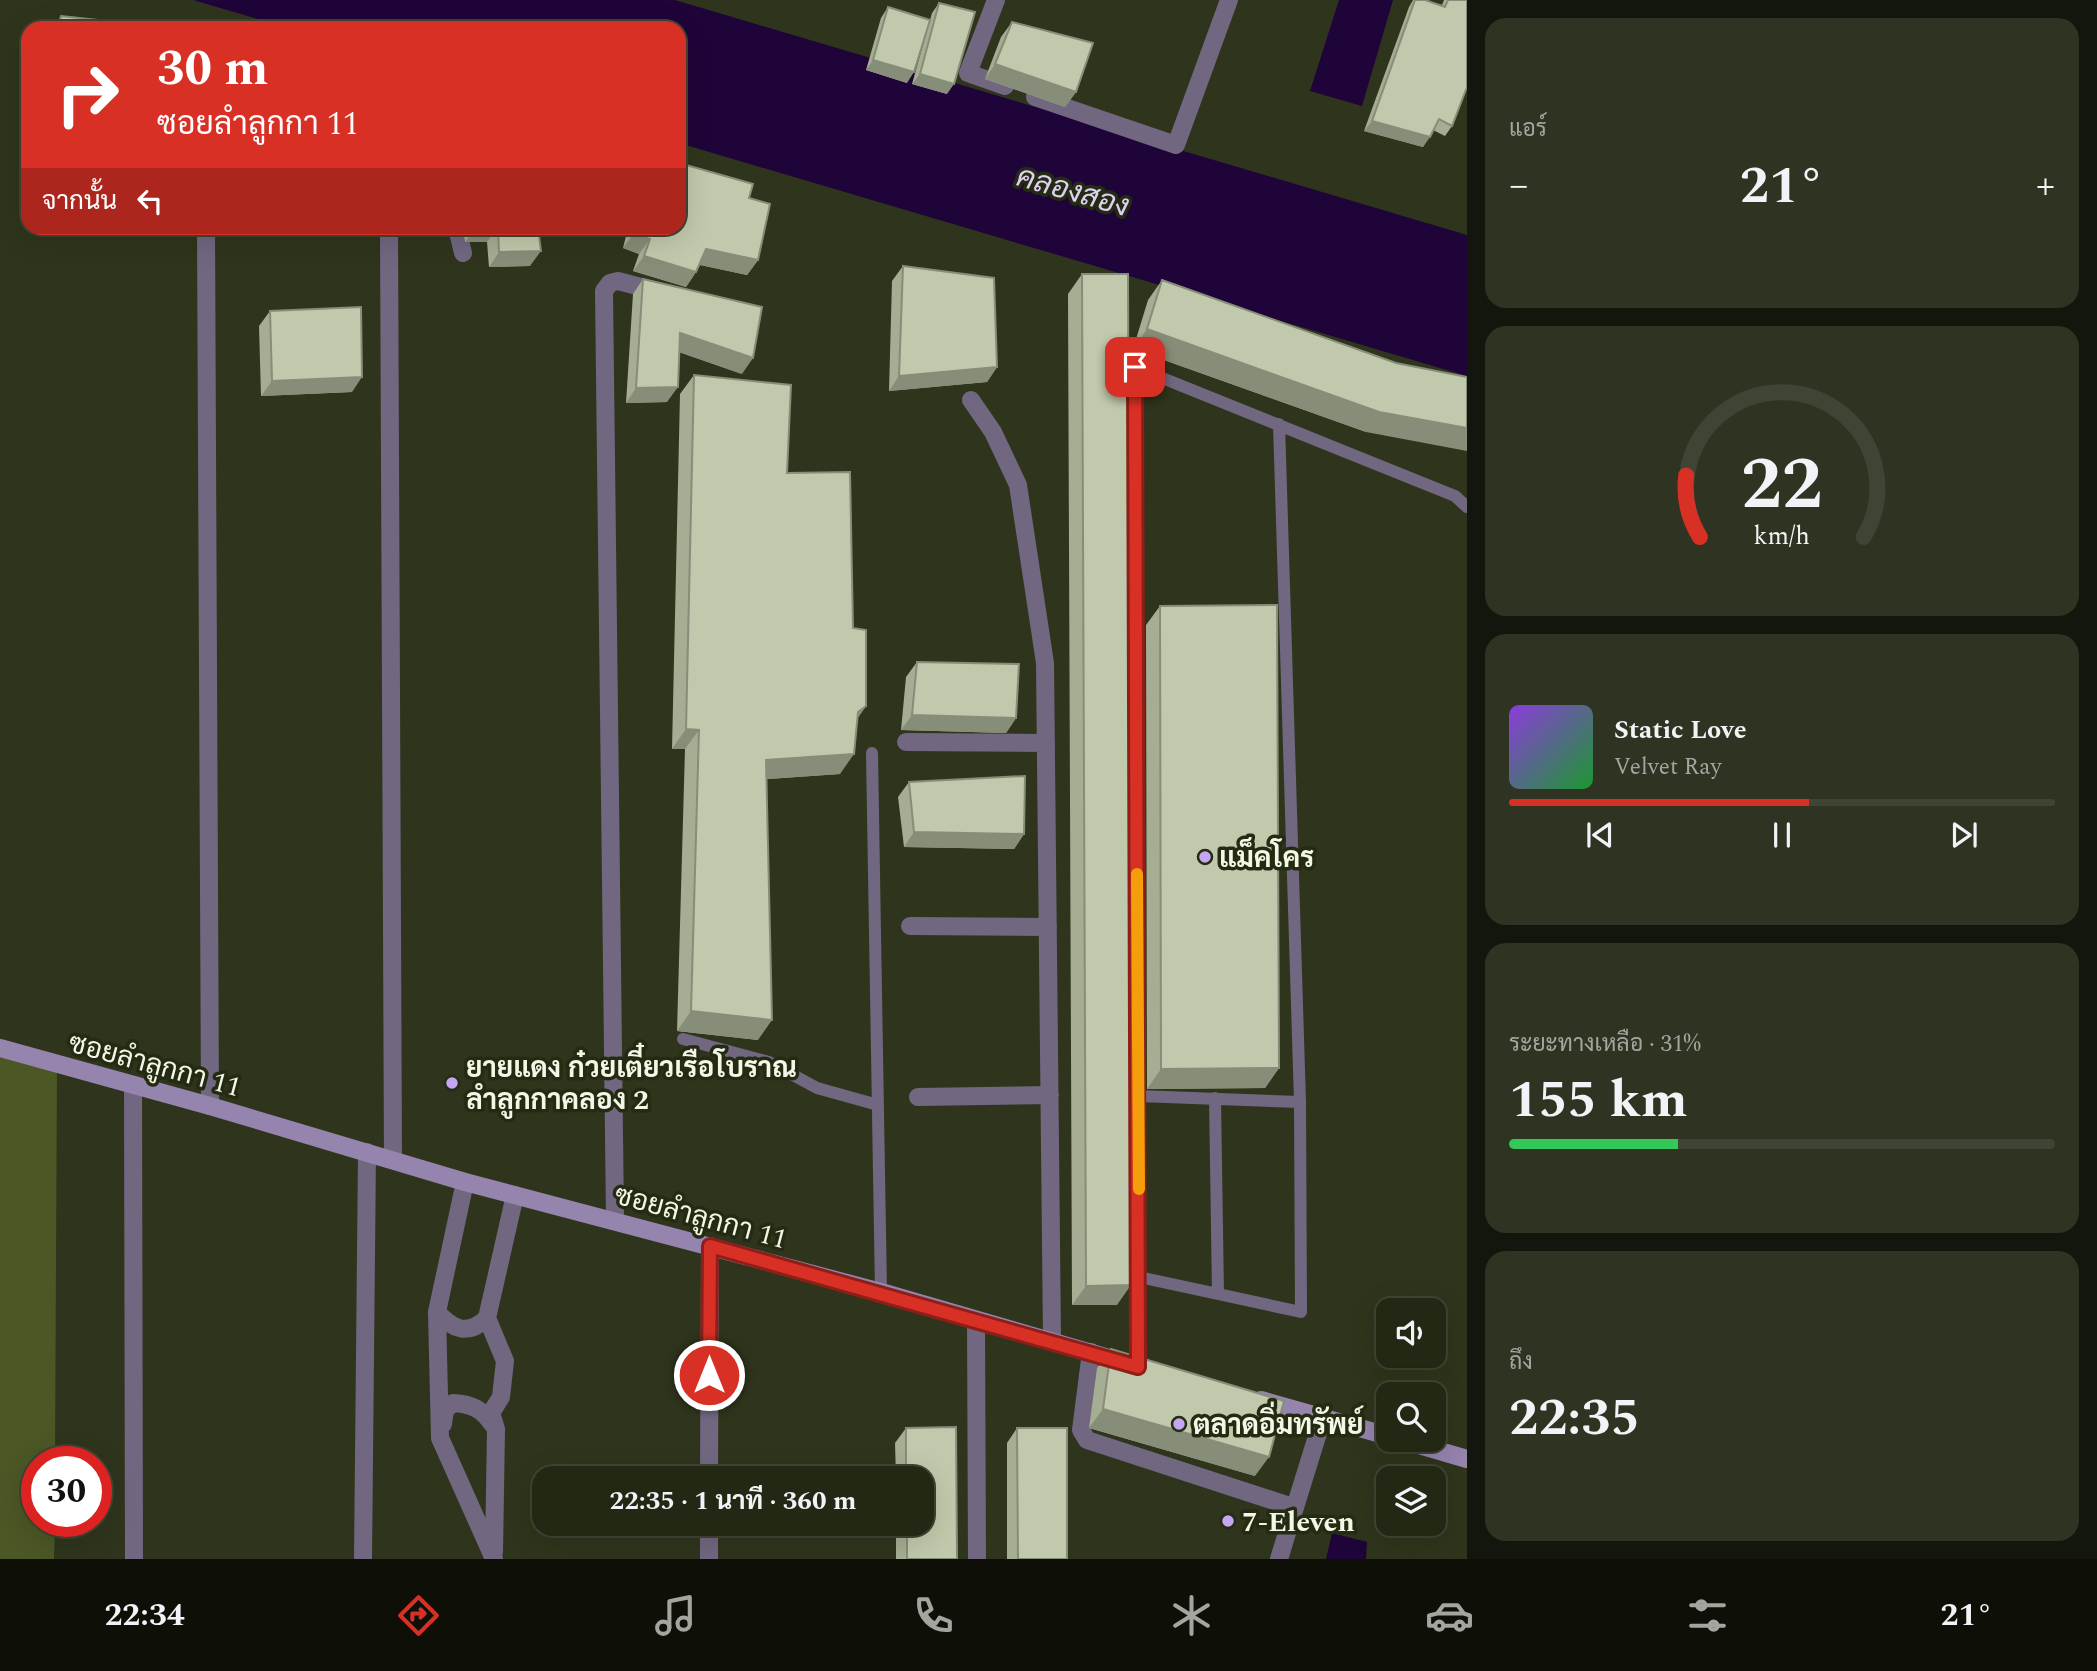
<!DOCTYPE html>
<html lang="th">
<meta charset="utf-8">
<style>
:root{--surface:#232815;--page:#2f3422;--text:#f1f3f6;--muted:#a3a6a0;--line:#404434;--accent:#d93025}
body{margin:0;font-family:Spectral,Sarabun,serif;background:var(--page);color:var(--text);height:100vh;display:flex;flex-direction:column;font-size:26px;white-space:nowrap}
*{box-sizing:border-box;margin:0}
p{font-size:23px;color:var(--muted)}
.icon{flex:none;width:38px;height:38px;fill:none;stroke:currentColor;stroke-width:2;stroke-linecap:round;stroke-linejoin:round}
.map{position:relative;flex:1;overflow:hidden}
.sheet{display:flex;flex-direction:column;gap:18px;padding:18px;background:#13160c;width:630px}
.sheet>*{flex:none}
.banner{position:absolute;left:21px;top:21px;width:665px;height:214px;border-radius:21px;box-shadow:0 7px 28px #0002,0 0 0 2px var(--line);background:#d93025;color:#fff;overflow:hidden}
.fabs{position:absolute;left:1376px;top:1298px;display:grid;gap:14px}
.fabs a{display:grid;place-items:center;width:70px;height:70px;border-radius:14px;background:var(--surface);box-shadow:0 7px 28px #0002,0 0 0 2px var(--line);font-size:35px}
.speed{position:absolute;left:21px;top:1446px;display:flex;gap:14px;font-size:35px;font-weight:700;text-align:center}
.speed>*{display:grid;place-content:center;width:91px;height:91px;border-radius:50%;background:var(--surface);box-shadow:0 7px 28px #0002,0 0 0 2px var(--line);line-height:1}
.speed .limit{border:10px solid #d22;background:#fff;color:#111}
.pin{position:absolute;display:grid;place-items:center;width:60px;height:60px;color:#fff;margin:-30px;border-radius:14px;box-shadow:0 4px 10px #0006}
.me{position:absolute;width:77px;margin:-38px;rotate:0deg;stroke-linejoin:round;filter:drop-shadow(0 0 5px #0008)}
.turn{display:flex;align-items:center;gap:24px;height:147px;padding:0 21px;font-size:32px}
.turn .icon{width:91px;height:91px;stroke-width:2.5}
.turn b{display:block;font-size:49px;line-height:60px}
.then{display:flex;align-items:center;height:66px;padding:0 21px;background:#0003;gap:14px;font-size:26px}
.big{font-size:52px;font-weight:700;line-height:1.1}
.sheet .widget{flex:1;display:flex;flex-direction:column;justify-content:center;gap:10px;min-width:0;padding:0 24px;border-radius:21px;background:var(--page)}
.sheet .dial{align-items:center;gap:0}
.dial svg{height:182px;overflow:visible;fill:none;stroke:var(--line);stroke-width:7;stroke-linecap:round;text-anchor:middle}
.dial text{fill:var(--text);stroke:none}
.song{display:flex;align-items:center;gap:21px}
.cover{width:84px;height:84px;border-radius:10px;background:linear-gradient(135deg,hsl(270 70% 55%),hsl(130 70% 35%))}
.played{height:7px;border-radius:4px;background:linear-gradient(90deg,var(--accent) 55%,var(--line) 55%)}
.keys{display:flex;justify-content:space-around;direction:ltr}
.heat{display:flex;justify-content:space-between;align-items:center;font-size:38px;direction:ltr}
.charge{height:10px;border-radius:5px;background:linear-gradient(90deg,#34c759 31%,var(--line) 0)}
.trip{position:absolute;left:532px;top:1466px;width:402px;height:70px;border-radius:21px;background:var(--surface);box-shadow:0 7px 28px #0002,0 0 0 2px var(--line);font-weight:700;line-height:70px;text-align:center}
.dock{display:flex;height:112px;justify-content:space-around;align-items:center;background:#0e1008;color:var(--muted)}
.dock .icon{width:49px;height:49px}
.dock .on{color:var(--accent)}
.dock b{font-size:32px;color:var(--text)}
main{display:flex;flex:1;min-height:0}
.map>svg:first-child{display:block}
.green{fill:#4b5725}
.water{fill:#1f0439}
.lines{fill:none;stroke-linecap:round;stroke-linejoin:round}
.lane{stroke:#716781;stroke-width:12}
.street{stroke:#716781;stroke-width:18}
.secondary{stroke:#9484ae;stroke-width:18}
.wall{fill:#a5ad93}
.shaded-wall{fill:#868d78}
.building{fill:#c0c9ab;stroke:#868d78;stroke-width:2}
.route-casing{stroke:#8d1f18;stroke-width:18}
.route{stroke:#d93025;stroke-width:12}
.slow{stroke:#f59e0b;stroke-width:12}
.poi-dot{fill:#c4a7f1;stroke:#252b12;stroke-width:2.5}
.labels{text-anchor:middle;stroke-width:7;stroke-linejoin:round;paint-order:stroke}
.poi-label{font-size:28px;font-weight:bold;fill:#f2f7e7;stroke:#252b12;text-anchor:start}
.street-label{font-size:28px;fill:#f2f7e7;stroke:#252b12}
.water-label{font-size:30px;font-style:italic;fill:#ddd0f3;stroke:#252b12}
</style>
<main>
<div class="map">
<svg width="1467" height="1559" viewBox="0 0 1467 1559">
<rect width="100%" height="100%" fill="#2f351c"/>
<path class="green" d="M0,1048L57,1064L55,1461H37V1521H55L54,1559H0Z"/>
<path class="water" d="M193,0H675L1467,235V376L679,143V28H288Z
M1339,0H1393L1362,106L1310,91Z
M1332,1533L1367,1542L1366,1559H1326Z"/>
<g class="lines">
<path class="lane" d="M872,753L881,1292
M683,1039L769,1062L817,1088L878,1105
M1139,1096L1300,1102
M1215,1098L1218,1294
M1139,1277L1301,1312L1300,1102L1279,424
M1138,1367L1135,367L1455,496L1467,507"/>
<path class="street" d="M996,0L968,73L1005,86
M1035,97L1176,145L1229,0
M206,228L210,1106
M389,228L393,1160
M457,228L463,253
M971,400L993,432L1018,485L1045,663L1052,1340
M906,742L1046,743
M910,926L1048,927
M133,1085L134,1559
M918,1097L1050,1095
M465,1182L437,1312L440,1438L494,1559
M615,1219L604,291L610,283L618,281L660,292
M437,1312C453,1330 468,1336 487,1318
M976,1320L977,1559
M1091,1352L1081,1430L1087,1440L1293,1507
M443,1424L445,1410L453,1403C472,1404 482,1409 493,1425
M709,1479L710,1246
M494,1552L496,1429L491,1413L501,1397L505,1361L487,1318L515,1195
M363,1559L367,1152
M709,1559V1524
M1279,1559L1323,1417"/>
<path class="secondary" d="M0,1048L210,1106L465,1182L881,1292L1126,1363
M1261,1400L1388,1436
M1402,1440L1467,1459"/>
</g>
<path class="wall" d="M1413,0H1425L1442,5L1444,0H1467L1452,126L1445,136L1433,130L1423,147L1364,131L1409,7Z
M939,3L947,94L912,84L932,13Z
M888,7L907,83L866,70L881,18Z
M61,16L124,28H53Z
M1012,22L1076,92L1065,107L985,79L1001,37Z
M749,198L758,260L747,275L700,265L696,272L686,287L633,271L639,254L623,248L628,228H679Z
M463,228H538L530,266L489,267L487,242H465Z
M903,266L997,367L987,382L889,391L892,281Z
M1082,274L1117,1305H1072L1068,294Z
M643,279L742,374L679,352L667,402L626,403L633,294Z
M1162,280L1366,432L1133,349L1148,300Z
M270,311L352,392L261,396L259,326Z
M694,375L787,473L853,628L866,706L857,719L840,774L767,779L758,1040L677,1031L685,749H672L680,394Z
M1160,606L1279,1068L1265,1088L1147,1089L1146,625Z
M917,662L1016,718L1006,733L901,730L906,677Z
M909,782L1024,834L1014,849L904,847L898,797Z
M1111,1349L1255,1476L1089,1428L1097,1368Z
M906,1428L957,1559H896V1524H922V1479H896L895,1443Z
M1017,1428L1067,1559H1007V1443Z"/>
<path class="shaded-wall" d="M873,60L914,72L907,83L866,70Z
M995,64L1076,92L1065,107L985,79Z
M920,74L954,84L947,94L912,84Z
M1372,121L1430,137L1423,147L1364,131Z
M475,228H497L487,242H465Z
M634,233L650,239L639,254L623,248Z
M706,249L758,260L747,275L696,264Z
M541,251L530,266L489,267L499,252Z
M644,256L696,272L686,287L633,271Z
M1147,329L1467,428V451L1366,432L1133,349Z
M680,333L753,358L742,374L670,349Z
M997,367L987,382L889,391L899,376Z
M362,377L352,392L261,396L272,381Z
M678,387L667,402L626,403L636,388Z
M866,706L852,726L858,712Z
M912,715L1016,718L1006,733L901,730Z
M686,729L699,730L685,749H672Z
M854,754L840,774L753,780L766,760Z
M914,832L1024,834L1014,849L904,847Z
M691,1011L772,1020L758,1040L677,1031Z
M1279,1068L1265,1088L1147,1089L1161,1069Z
M1131,1285L1117,1305H1072L1086,1286Z
M1103,1409L1269,1457L1255,1476L1089,1428Z"/>
<path class="building" d="M1415,0H1425L1445,7L1448,0H1467V87L1452,126L1439,119L1430,137L1372,121Z
M939,3L975,12L954,84L920,74Z
M888,7L930,20L914,72L873,60Z
M61,16L125,23L124,28H59Z
M1012,22L1093,43L1076,92L995,64Z
M679,163L753,184L749,198L770,204L758,260L706,249L696,272L644,256L650,239L634,233L635,228H679Z
M498,228H538L541,251L499,252Z
M903,266L994,278L997,367L899,376Z
M1082,274H1128L1131,1285L1086,1286Z
M643,279L762,307L753,358L680,333L678,387L636,388Z
M1162,280L1396,363L1467,377V428L1379,412L1147,329Z
M361,307L362,377L272,381L270,311Z
M694,375L791,385L787,473L850,472L853,628L866,630V706L858,712L854,754L766,760L772,1020L691,1011L699,730L686,729Z
M1277,605L1279,1068L1161,1069L1160,606Z
M917,662L1019,664L1016,718L912,715Z
M1025,776L1024,834L914,832L909,782Z
M1111,1349L1284,1401L1269,1457L1103,1409Z
M956,1427L957,1559H907V1524H922V1479H906V1428Z
M1017,1428H1067V1559H1018Z"/>
<g class="lines">
<defs>
<path id="route" d="M709,1375L710,1246L1138,1367L1135,367"/>
</defs>
<use href="#route" class="route-casing"/>
<use href="#route" class="route"/>
<path class="slow" d="M1137,874L1139,1189"/>
</g>
<g class="poi-dot">
<circle cx="1205" cy="857" r="7"/>
<circle cx="452" cy="1083" r="7"/>
<circle cx="1179" cy="1424" r="7"/>
<circle cx="1228" cy="1521" r="7"/>
</g>
<g class="labels">
<g class="poi-label">
<text x="1219" y="867">แม็คโคร</text>
<text x="466" y="1077">ยายแดง ก๋วยเตี๋ยวเรือโบราณ<tspan x="466" dy="32">ลำลูกกาคลอง 2</tspan></text>
<text x="1193" y="1434">ตลาดอิ่มทรัพย์</text>
<text x="1242" y="1531">7-Eleven</text>
</g>
<g class="street-label">
<text transform="translate(155 1064) rotate(15)" y="10">ซอยลำลูกกา 11</text>
<text transform="translate(701 1216) rotate(15)" y="10">ซอยลำลูกกา 11</text>
</g>
<g class="water-label">
<text transform="translate(1073 191) rotate(16)" y="10">คลองสอง</text>
</g>
</g>
</svg>
<div class="fabs">
<a><svg class="icon" aria-label="sound" viewBox="0 0 24 24"><path d="M4 9h4l5-4v14l-5-4H4zM17 9q2 3 0 6"/></svg></a>
<a><svg class="icon" aria-label="search" viewBox="0 0 24 24"><circle cx="10" cy="10" r="6"/><path d="M15 15l6 6"/></svg></a>
<a><svg class="icon" aria-label="layers" viewBox="0 0 24 24"><path d="M12 4l9 5-9 5-9-5zM3 14l9 5 9-5"/></svg></a>
</div>
<div class="speed"><div class="limit">30</div></div>
<div class="pin" style="left:1135px;top:367px;background:#d93025"><svg class="icon" aria-label="arrive" viewBox="0 0 24 24"><path d="M6 21V4h12l-3 4 3 4H6"/></svg></div>
<svg class="me" style="left:709px;top:1375px" viewBox="-20 -20 40 40"><circle r="17" fill="#d93025" stroke="#fff" stroke-width="3"/><path d="M0-11L8 9 0 5-8 9z" fill="#fff"/></svg>
<div class="trip">22:35 · 1 นาที · 360 m</div>
<div class="banner">
<div class="turn"><svg class="icon" aria-label="right" viewBox="0 0 24 24"><path d="M7 20v-9h11M14 6l5 5-5 5"/></svg><div><b>30 m</b>ซอยลำลูกกา 11</div></div>
<div class="then">จากนั้น<svg class="icon" aria-label="left" viewBox="0 0 24 24"><path d="M17 20v-9H6M10 6l-5 5 5 5"/></svg></div>
</div>
</div>
<section class="sheet">
<div class="widget"><p>แอร์</p>
<div class="heat"><a>−</a><b class="big">21°</b><a>+</a></div>
</div>
<div class="widget dial"><svg viewBox="0 0 100 80">
<path d="M14 69A42 42 0 1 1 86 69"/>
<path d="M14 69A42 42 0 0 1 8 42" stroke="#d93025"/>
<text x="50" y="56" font-size="32" font-weight="700">22</text>
<text x="50" y="72" font-size="11">km/h</text>
</svg></div>
<div class="widget">
<div class="song"><i class="cover"></i><div><b>Static Love</b><p>Velvet Ray</p></div></div>
<div class="played"></div>
<div class="keys"><svg class="icon" aria-label="previous" viewBox="0 0 24 24"><path d="M18 5L8 12l10 7zM5 5v14"/></svg><svg class="icon" aria-label="pause" viewBox="0 0 24 24"><path d="M8 5v14M16 5v14"/></svg><svg class="icon" aria-label="next" viewBox="0 0 24 24"><path d="M6 5l10 7-10 7zM19 5v14"/></svg></div>
</div>
<div class="widget"><p>ระยะทางเหลือ · 31%</p><b class="big">155 km</b><div class="charge"></div></div>
<div class="widget"><p>ถึง</p><b class="big">22:35</b></div>
</section>
</main>
<nav class="dock">
<b>22:34</b>
<svg class="icon on" aria-label="directions" viewBox="0 0 24 24"><path d="M12 3l9 9-9 9-9-9zM9 14v-3h6M13 9l2 2-2 2"/></svg>
<svg class="icon" aria-label="music" viewBox="0 0 24 24"><path d="M9 18V5l10-2v13"/><circle cx="6" cy="18" r="3"/><circle cx="16" cy="16" r="3"/></svg>
<svg class="icon" aria-label="phone" viewBox="0 0 24 24"><path d="M5 4h4l2 5-3 2q2 4 5 5l2-3 5 2v4C11 20 4 13 5 4z"/></svg>
<svg class="icon" aria-label="climate" viewBox="0 0 24 24"><path d="M12 3v18M4 7l16 10M4 17L20 7"/></svg>
<svg class="icon" aria-label="car" viewBox="0 0 24 24"><path d="M5 17H2v-5l4-1 3-4h7l3 4 3 1v5h-3M9 17h6M6 11h13"/><circle cx="7" cy="17" r="2"/><circle cx="17" cy="17" r="2"/></svg>
<svg class="icon" aria-label="filters" viewBox="0 0 24 24"><path d="M4 7h16M4 17h16"/><circle cx="9" cy="7" r="2"/><circle cx="15" cy="17" r="2"/></svg>
<b>21°</b>
</nav>
